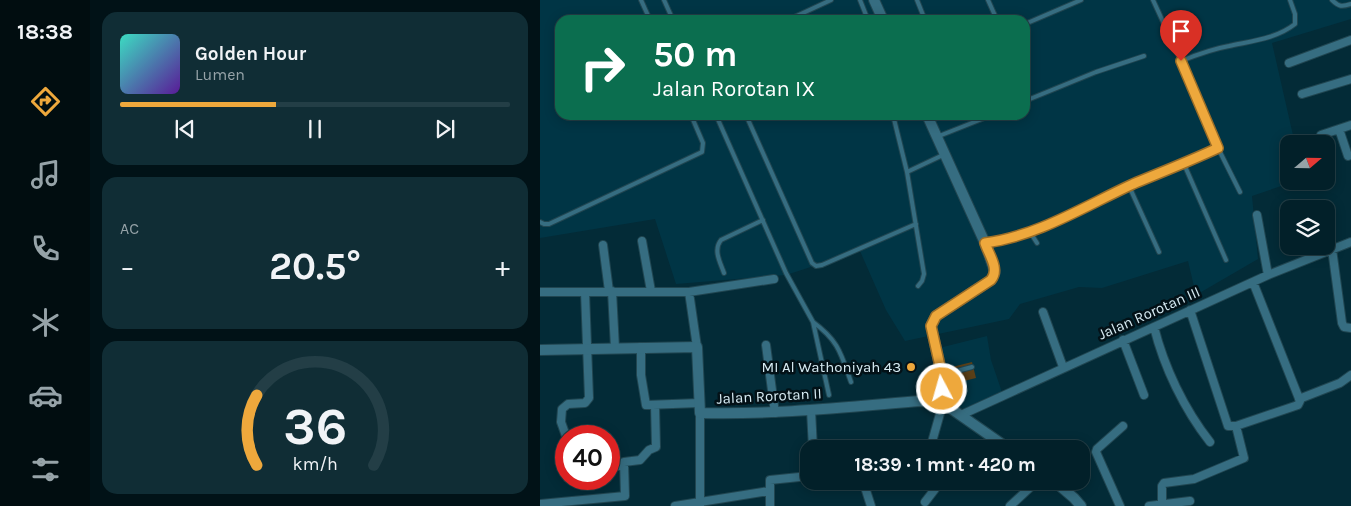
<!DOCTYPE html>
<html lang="id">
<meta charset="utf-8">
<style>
:root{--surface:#022029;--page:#102d35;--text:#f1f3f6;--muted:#96a3a8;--line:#233e46;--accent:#eea83c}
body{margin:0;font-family:Karla,sans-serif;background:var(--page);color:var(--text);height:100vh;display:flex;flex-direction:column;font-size:19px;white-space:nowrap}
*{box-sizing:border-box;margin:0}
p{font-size:16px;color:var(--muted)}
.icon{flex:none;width:28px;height:28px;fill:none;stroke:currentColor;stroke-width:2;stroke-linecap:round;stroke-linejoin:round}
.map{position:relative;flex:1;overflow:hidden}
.sheet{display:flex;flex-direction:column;gap:12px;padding:12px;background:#011217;width:450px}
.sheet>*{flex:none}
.top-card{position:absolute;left:15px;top:15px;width:475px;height:105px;border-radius:15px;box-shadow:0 2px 12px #0003,0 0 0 1px var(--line);background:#0b6e4f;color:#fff;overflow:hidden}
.needle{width:32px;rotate:70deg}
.buttons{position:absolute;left:740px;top:135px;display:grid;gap:10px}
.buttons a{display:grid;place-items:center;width:55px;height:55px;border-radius:10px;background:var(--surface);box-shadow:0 2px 12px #0003,0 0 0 1px var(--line);font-size:25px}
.speed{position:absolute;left:15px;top:425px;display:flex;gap:10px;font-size:25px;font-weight:700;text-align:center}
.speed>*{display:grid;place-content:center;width:65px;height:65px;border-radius:50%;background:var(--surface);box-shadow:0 2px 12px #0003,0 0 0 1px var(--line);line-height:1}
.speed .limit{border:8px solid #d22;background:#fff;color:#111}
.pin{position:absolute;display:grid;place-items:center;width:42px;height:42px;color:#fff;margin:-51px -21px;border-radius:50% 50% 50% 0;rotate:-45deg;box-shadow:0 0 5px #0007}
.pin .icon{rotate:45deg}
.me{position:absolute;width:55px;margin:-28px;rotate:354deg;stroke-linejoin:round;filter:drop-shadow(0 0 4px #0008)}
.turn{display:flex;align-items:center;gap:18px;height:105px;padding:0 15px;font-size:22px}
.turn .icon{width:65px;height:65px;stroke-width:2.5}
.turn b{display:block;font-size:35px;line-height:42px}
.big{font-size:38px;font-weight:700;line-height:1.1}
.sheet .card{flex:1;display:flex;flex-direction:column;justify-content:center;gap:8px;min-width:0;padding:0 18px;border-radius:15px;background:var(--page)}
.sheet .dial{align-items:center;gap:0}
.dial svg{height:130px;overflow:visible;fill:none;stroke:var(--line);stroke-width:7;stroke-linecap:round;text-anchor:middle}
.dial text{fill:var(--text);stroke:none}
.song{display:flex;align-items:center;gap:15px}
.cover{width:60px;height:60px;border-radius:8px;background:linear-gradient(135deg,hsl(170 70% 55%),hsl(270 70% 35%))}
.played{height:5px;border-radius:2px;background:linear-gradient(90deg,var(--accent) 40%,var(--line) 40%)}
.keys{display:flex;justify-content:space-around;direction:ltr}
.heat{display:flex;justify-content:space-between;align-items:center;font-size:28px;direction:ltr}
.trip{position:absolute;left:260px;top:440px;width:290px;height:50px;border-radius:15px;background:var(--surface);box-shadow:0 2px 12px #0003,0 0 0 1px var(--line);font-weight:700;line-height:50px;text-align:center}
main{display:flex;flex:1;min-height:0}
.dock{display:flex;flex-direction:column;width:90px;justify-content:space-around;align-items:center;background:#010d10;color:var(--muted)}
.dock .icon{width:35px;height:35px}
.dock .on{color:var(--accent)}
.dock b{font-size:22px;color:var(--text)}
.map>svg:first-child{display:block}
.built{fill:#003545;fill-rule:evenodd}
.green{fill:#5a3f17}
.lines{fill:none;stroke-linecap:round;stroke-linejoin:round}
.service-casing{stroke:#214651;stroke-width:6}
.minor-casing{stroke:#214651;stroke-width:10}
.tertiary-casing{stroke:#214651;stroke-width:12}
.service{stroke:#366d81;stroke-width:4}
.minor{stroke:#366d81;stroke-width:8}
.tertiary{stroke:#366d81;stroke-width:10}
.route-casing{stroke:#9b6d27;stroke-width:12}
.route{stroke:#eea83c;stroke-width:9}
.poi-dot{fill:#eea83c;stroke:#031117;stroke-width:2}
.labels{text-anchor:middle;stroke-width:5;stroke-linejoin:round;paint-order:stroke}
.street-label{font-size:15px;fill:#d7ebf3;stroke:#031117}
.poi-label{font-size:15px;fill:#d7ebf3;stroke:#031117;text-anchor:end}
</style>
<main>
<nav class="dock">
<b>18:38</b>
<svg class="icon on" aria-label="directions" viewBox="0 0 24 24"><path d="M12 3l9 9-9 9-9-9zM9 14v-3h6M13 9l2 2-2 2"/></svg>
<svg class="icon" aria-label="music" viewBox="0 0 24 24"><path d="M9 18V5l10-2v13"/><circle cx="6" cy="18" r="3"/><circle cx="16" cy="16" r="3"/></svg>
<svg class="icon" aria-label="phone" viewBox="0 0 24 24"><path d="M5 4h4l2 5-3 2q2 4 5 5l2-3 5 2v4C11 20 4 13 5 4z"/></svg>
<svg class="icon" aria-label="climate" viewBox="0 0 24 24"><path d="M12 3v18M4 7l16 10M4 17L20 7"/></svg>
<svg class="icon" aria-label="car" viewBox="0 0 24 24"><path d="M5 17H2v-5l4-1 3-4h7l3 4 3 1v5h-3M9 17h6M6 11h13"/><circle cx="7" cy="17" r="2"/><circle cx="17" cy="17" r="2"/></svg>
<svg class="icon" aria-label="filters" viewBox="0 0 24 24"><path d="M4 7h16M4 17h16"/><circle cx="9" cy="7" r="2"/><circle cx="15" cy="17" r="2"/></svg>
</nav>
<section class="sheet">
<div class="card">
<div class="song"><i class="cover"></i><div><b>Golden Hour</b><p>Lumen</p></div></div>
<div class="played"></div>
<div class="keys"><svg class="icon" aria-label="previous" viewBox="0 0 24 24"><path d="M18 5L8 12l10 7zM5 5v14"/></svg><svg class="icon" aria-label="pause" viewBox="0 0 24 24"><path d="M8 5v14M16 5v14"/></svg><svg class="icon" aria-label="next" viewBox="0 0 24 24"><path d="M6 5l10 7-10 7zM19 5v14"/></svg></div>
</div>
<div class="card"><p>AC</p>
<div class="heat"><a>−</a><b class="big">20.5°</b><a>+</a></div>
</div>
<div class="card dial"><svg viewBox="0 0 100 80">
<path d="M14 69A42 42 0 1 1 86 69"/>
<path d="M14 69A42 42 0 0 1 14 26" stroke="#eea83c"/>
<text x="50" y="56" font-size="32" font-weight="700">36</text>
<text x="50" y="72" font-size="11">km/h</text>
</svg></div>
</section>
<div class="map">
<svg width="811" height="506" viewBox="0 0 811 506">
<rect width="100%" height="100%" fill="#032b37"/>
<path class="built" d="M0,0H811V19L732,43L755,144H749V181H756L712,196L718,259L656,295L648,261L562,288L539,287L480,304L469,319L365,341L346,310L320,251L246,275L136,284L115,219L0,238ZM20,20H485V115H20Z
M447,336L451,360L464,398L416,411L399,348Z"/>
<path class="green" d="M432,362L436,378L412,384L408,368Z"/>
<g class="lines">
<defs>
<path id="service" d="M101,0L110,20
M124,0L133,20
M320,0L328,20
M377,0L385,20
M448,0L457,20
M613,0L641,61C656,55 672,49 689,46C711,41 736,39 755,24V14L750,0
M792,0C799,7 802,7 811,4
M248,20L291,0
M485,24L541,0
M485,101L556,72L604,56
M176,115L246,273L273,322L289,395
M206,115L272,263L276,266L282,265L376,224
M353,115L367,172L384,274L382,281L378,286
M399,136L452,115
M678,148L700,192
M644,164L686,260
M367,172L403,155
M589,186L619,252
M0,222L4,224H9L162,152L163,143L151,115
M490,232L497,243
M447,243L465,240L490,232L594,184L644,164L678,148L641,61
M184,273C180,262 173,250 181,240L223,220
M273,322C299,341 301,354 311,382
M402,375L432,367"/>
<path id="minor" d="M749,63L811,40
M762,94L811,79
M799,129L808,156
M781,135L811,125
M717,215L728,275
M102,241L111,291
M63,245L69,291
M792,249L802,323L804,327L811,328
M72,291L75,348
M0,292H149L234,279
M149,292L157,347
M650,310L688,426H696L758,405L760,401L713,282
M503,312L523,367
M614,327C624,367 644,409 670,442
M583,340L604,395
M226,345L235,413
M101,347V375L106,405L159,403
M759,399L800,383L811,375
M271,410L273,449
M160,413V506
M421,415L728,275L811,242
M26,436L21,422L22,409L28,404L45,403L49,398L45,292
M390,449L403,403
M69,466H83
M323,481L331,506
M385,502L395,489L391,481
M0,504L85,496L84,462L100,460L109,450L116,447L115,405
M135,506L229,491
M230,506V480L269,476
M470,506L497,481
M580,506L556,452L557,449L583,426
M609,506L650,501
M622,506V486L624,483L654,479L704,458L696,426"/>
<path id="tertiary" d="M334,0L343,20
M387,115L445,243L455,272L451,280L396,316L391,326L402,375L403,403
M0,350L157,347L160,413C233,415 307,407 380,401L403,403L469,449
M514,481L534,498L541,506"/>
</defs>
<use href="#service" class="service-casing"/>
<use href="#minor" class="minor-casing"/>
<use href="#tertiary" class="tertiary-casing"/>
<use href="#service" class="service"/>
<use href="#minor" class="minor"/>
<use href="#tertiary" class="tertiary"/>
</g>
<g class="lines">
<defs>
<path id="route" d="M402,389V375L391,326L396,316L451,280C460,269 449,255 445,243C498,236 545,206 593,184C622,172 650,161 678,148L641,61"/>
</defs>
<use href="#route" class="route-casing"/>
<use href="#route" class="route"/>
</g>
<circle class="poi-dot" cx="371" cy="367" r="5"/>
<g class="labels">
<g class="street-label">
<text transform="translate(609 313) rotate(-24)" y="5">Jalan Rorotan III</text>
<text transform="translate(229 396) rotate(-3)" y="5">Jalan Rorotan II</text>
</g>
<g class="poi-label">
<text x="361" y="372">MI Al Wathoniyah 43</text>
</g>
</g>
</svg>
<div class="buttons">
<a><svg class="needle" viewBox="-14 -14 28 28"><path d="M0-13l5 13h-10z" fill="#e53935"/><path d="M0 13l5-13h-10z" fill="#96a3a8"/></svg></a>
<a><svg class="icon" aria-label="layers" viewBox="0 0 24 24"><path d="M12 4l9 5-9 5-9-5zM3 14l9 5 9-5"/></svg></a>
</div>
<div class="speed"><div class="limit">40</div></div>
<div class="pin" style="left:641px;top:61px;background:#d93025"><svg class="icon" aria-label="arrive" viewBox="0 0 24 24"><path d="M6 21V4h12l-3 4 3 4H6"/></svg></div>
<svg class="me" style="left:402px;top:389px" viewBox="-20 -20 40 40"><circle r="17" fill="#eea83c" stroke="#fff" stroke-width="3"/><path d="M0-11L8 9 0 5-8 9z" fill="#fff"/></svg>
<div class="trip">18:39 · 1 mnt · 420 m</div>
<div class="top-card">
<div class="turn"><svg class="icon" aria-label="right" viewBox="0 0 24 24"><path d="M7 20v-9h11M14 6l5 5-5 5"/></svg><div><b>50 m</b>Jalan Rorotan IX</div></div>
</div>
</div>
</main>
